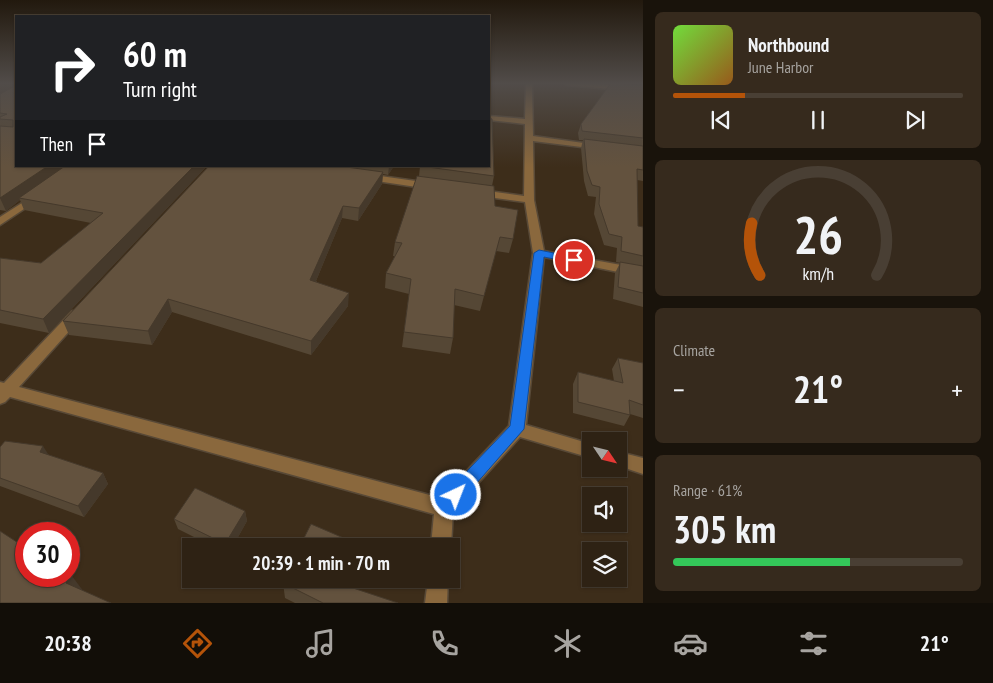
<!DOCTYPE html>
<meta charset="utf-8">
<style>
:root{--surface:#2e2214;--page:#362a1d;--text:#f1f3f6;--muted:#a7a4a0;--line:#493f34;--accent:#b45309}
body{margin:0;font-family:"PT Sans Narrow",sans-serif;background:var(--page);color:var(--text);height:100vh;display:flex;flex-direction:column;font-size:19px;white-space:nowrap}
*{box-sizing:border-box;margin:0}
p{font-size:16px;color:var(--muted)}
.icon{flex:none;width:28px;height:28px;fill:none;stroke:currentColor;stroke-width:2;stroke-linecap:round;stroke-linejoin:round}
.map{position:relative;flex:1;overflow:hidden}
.panel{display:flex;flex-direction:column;gap:12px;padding:12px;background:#19130b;width:350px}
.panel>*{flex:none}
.hud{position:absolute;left:15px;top:15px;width:475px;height:152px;border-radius:0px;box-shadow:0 1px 4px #0004,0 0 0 1px var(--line);background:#202124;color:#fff;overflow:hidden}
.needle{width:32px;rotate:125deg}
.fabs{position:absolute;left:582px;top:432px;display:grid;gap:10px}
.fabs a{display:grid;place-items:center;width:45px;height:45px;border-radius:0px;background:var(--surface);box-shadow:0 1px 4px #0004,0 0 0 1px var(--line);font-size:25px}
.speed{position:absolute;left:15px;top:522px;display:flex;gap:10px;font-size:25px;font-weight:700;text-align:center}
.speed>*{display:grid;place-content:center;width:65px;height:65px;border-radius:50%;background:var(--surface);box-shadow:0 1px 4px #0004,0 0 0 1px var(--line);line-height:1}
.speed .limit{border:8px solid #d22;background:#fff;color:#111}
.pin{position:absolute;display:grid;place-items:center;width:42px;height:42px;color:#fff;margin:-21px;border:2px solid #fff;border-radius:50%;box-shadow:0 1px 5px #0007}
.me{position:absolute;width:55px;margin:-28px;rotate:43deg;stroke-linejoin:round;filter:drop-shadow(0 0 4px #0008)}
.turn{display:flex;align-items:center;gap:18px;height:105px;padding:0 25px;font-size:22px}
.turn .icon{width:65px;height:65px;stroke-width:2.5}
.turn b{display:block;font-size:35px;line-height:42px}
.then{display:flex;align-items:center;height:48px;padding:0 25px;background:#0003;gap:10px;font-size:19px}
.big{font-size:38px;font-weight:600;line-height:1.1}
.panel .card{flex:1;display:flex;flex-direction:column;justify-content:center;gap:8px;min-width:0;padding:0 18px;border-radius:8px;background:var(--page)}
.panel .dial{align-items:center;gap:0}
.dial svg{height:130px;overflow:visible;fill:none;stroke:var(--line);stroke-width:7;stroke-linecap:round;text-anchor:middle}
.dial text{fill:var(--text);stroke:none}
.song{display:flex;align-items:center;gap:15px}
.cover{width:60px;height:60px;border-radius:8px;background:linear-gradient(135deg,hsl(100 70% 55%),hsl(30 70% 35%))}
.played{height:5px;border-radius:2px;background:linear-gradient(90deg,var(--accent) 25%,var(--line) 25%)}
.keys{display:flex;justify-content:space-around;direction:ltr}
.heat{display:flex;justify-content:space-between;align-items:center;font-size:28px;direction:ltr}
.charge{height:8px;border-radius:4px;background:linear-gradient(90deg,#34c759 61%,var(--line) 0)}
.trip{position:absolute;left:182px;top:538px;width:278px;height:50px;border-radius:0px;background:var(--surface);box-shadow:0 1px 4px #0004,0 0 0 1px var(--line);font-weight:600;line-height:50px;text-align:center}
.menu{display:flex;height:80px;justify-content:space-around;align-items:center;background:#120e08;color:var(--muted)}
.menu .icon{width:35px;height:35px}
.menu .on{color:var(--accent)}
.menu b{font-size:22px;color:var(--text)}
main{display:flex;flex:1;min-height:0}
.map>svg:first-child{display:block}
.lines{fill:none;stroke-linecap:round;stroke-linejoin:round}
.minor-casing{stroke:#584937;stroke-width:3}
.minor{fill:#8a683d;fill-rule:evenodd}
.wall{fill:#554735}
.shaded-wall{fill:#45392b}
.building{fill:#63523e;stroke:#45392b}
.route{fill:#1a73e8;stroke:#114b97}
</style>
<main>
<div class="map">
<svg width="643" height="603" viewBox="0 0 643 603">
<rect width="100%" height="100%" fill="#3d2d1a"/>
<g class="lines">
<defs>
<path id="minor" d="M526,83H532L533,136L598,145L602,147L598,149L533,141L534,200L544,251L643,269V277L544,257L526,425L591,444V458L520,437L453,511L451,546H431L434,514L10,397L5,402L0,404V382L4,383L72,311H82L83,314L82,317L19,387L441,498L509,426L533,253L525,202L480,196L475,193L480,190L524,196L525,124L489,120V116L525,119Z
M564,83H583L643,88V92L567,85Z
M366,174L430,183L435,186L430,189L363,179L362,177Z
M36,194L39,195V199L0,225V217Z
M619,452L643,458V474L619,466Z
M428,579H448L447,603H425Z"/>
</defs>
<use href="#minor" class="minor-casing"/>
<use href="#minor" class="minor"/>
</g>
<path class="wall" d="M0,83H16V166H207L49,333L0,323V258L41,263L91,223L24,210L20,200L6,211L0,210Z
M611,83H643V181L637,180L638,226L643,227V307L613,299L615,273L620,263L616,262L617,248L604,245L594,214L596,197L588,196L584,181L581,148L583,140H579L578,133L581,124Z
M209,166H394L388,175L383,174L382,184L358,221L342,218L316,281L348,306L311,355L172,312L152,345L69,335L63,321Z
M420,166L494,176L492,186L495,206L513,239L509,253L496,251L480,311L454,305L453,338L450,354L402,347L409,294L385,288L386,273L395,256H393L395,242L419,176Z
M618,358L643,363V418L630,414V415L624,426L573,413V384L578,372L614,381L612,369Z
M0,447L49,455L103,473L108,484L84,517L0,486Z
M245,511L247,521L233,546H212L178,529L174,519Z
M283,583L348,587L398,603H295L285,598Z"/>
<path class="shaded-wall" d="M5,83H13L15,88L0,97V85Z
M48,166H68L19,198L20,200L6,211L0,198Z
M194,166H207L49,333L43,319Z
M389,166H394L388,175Z
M383,172L382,184L358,221L359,208Z
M343,206L342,218L311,293L310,280Z
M349,293L348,306L311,355V341Z
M168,299L172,312L152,345L148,331Z
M43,446L50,457L40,452Z
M103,473L108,484L84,517L78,506Z
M245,511L247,521L233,546H226L225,544Z
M72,576L84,592L66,583Z
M346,579H351L343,600L344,585Z"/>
<path class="building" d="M14,83H16V166H48L0,198V126L13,127V120L0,119V117L7,114L0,113V94L13,87Z
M611,83L643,85V138L582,131L581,124Z
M489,118L492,119L494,176L420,166H489Z
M584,139L643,146V170L637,169L638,226L643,227V256L621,251L622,237L609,234L599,204L600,187L592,185L587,171Z
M65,166H194L43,319L0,310V258L41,263L103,213L19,198Z
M209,166H339L383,172L359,208L343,206L310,280L349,293L311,341L168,299L148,331L63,321Z
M417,176L494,186L495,206L518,210L513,239L500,237L484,296L455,289L453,338L404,332L411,279L386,273L402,243L395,242Z
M620,262L643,266V293L618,287Z
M618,358L643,363V405L629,400L630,415L578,402V372L623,383Z
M5,441L43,446L40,452L103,473L78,506L0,478V447Z
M195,488L245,511L225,544L174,519Z
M311,524L360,545L359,546H300Z
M0,531L26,548V576H69V574L72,576L66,583L111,603H0Z
M285,579H346L344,585L398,603H323L283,583Z"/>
<linearGradient id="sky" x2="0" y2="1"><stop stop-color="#22190e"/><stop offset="0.5" stop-color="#514c49"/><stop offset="1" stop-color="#514c49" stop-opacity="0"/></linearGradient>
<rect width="643" height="167" fill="url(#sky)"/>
<path class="route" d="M539,250L574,257L579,260L574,263L544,257L524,429L462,500L456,502L450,500L448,495L450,489L510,426L534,253Z"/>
</svg>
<div class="fabs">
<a><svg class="needle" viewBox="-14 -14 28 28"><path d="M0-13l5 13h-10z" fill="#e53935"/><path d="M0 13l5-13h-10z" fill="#a7a4a0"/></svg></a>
<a><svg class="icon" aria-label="sound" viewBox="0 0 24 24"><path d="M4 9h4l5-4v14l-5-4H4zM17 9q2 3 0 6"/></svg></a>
<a><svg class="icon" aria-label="layers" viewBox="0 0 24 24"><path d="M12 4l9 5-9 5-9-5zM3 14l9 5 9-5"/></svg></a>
</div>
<div class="speed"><div class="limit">30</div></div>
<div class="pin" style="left:574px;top:260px;background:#d93025"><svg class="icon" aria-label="arrive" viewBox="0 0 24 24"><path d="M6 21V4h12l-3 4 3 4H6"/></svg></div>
<svg class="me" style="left:456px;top:495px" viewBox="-20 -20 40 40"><circle r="17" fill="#1a73e8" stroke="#fff" stroke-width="3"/><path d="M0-11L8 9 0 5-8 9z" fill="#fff"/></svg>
<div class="trip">20:39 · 1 min · 70 m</div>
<div class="hud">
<div class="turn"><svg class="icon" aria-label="right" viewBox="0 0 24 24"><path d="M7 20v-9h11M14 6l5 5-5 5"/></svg><div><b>60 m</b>Turn right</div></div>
<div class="then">Then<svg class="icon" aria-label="arrive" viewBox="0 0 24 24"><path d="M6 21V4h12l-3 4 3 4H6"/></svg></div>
</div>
</div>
<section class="panel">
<div class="card">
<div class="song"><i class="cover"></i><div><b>Northbound</b><p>June Harbor</p></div></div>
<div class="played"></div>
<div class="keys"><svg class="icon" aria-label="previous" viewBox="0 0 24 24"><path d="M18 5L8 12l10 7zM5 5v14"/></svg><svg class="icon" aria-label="pause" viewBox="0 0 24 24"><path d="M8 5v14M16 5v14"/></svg><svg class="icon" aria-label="next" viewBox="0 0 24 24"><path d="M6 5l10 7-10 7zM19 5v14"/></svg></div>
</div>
<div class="card dial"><svg viewBox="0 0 100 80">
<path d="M14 69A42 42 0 1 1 86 69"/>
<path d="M14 69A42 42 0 0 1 9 37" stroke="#b45309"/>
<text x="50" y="56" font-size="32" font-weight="700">26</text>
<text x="50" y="72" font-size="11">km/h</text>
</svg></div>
<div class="card"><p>Climate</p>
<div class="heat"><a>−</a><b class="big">21°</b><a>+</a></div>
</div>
<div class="card"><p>Range · 61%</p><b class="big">305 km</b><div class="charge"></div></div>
</section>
</main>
<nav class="menu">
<b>20:38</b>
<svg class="icon on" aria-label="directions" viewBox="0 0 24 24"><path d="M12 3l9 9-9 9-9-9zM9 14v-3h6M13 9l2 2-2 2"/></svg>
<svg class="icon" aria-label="music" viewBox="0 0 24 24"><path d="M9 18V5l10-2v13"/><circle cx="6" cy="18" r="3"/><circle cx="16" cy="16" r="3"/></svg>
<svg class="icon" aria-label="phone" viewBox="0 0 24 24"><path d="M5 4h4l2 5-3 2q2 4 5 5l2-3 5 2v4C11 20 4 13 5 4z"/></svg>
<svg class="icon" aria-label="climate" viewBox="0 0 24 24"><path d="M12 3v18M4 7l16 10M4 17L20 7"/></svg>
<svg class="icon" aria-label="car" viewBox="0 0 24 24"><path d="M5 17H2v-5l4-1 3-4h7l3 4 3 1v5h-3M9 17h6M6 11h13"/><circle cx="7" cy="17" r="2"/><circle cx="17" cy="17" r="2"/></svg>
<svg class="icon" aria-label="filters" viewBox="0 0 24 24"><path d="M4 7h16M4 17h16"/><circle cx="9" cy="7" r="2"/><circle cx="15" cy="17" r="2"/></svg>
<b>21°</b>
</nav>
